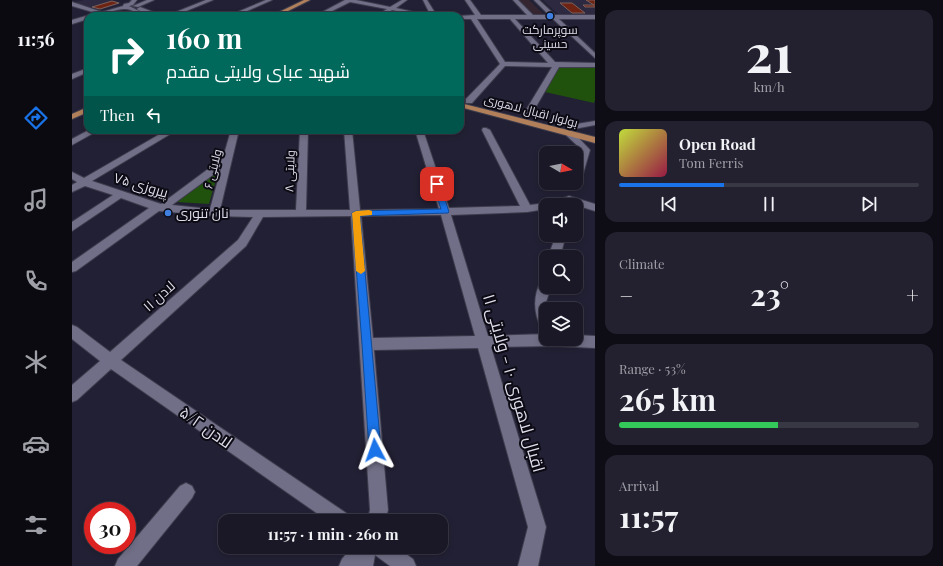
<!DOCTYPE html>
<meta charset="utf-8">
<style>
:root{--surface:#1a1827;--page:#23212f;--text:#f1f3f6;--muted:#9fa0a7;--line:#383744;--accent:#1a73e8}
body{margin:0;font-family:"Playfair Display",Cairo,serif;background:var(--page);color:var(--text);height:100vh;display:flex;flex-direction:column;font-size:15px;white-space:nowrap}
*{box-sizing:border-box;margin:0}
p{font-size:13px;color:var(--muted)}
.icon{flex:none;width:22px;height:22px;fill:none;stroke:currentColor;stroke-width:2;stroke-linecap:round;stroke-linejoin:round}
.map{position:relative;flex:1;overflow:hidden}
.side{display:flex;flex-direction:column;gap:10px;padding:10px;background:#0e0d15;width:348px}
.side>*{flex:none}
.guide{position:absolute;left:12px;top:12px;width:380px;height:122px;border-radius:12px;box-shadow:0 2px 6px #0003,0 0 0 1px var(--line);background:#00695c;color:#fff;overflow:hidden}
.needle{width:26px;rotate:100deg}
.controls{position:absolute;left:467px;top:146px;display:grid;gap:8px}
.controls a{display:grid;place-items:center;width:44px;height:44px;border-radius:8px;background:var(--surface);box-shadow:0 2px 6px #0003,0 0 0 1px var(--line);font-size:20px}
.speed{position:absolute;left:12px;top:502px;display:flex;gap:8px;font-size:20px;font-weight:700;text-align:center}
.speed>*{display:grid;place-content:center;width:52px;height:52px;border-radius:50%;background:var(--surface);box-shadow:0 2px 6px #0003,0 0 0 1px var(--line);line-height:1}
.speed .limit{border:6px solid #d22;background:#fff;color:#111}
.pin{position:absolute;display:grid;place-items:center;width:34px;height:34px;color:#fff;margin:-17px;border-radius:8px;box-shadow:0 2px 6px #0006}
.me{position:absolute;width:44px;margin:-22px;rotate:356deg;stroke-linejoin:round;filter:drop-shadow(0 0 3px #0008)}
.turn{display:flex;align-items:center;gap:14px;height:84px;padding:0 16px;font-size:18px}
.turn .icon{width:52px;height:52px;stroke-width:2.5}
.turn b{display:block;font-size:28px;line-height:34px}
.then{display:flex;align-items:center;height:38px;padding:0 16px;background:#0003;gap:8px;font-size:15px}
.big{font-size:30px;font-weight:700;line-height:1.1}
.side .card{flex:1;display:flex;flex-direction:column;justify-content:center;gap:6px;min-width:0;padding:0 14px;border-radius:12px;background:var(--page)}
.side .dial{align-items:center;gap:0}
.dial b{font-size:52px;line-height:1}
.song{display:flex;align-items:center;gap:12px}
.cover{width:48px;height:48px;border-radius:6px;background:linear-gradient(135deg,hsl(70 70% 55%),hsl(340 70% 35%))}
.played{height:4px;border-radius:2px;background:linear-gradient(90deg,var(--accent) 35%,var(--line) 35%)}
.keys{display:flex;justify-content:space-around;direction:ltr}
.heat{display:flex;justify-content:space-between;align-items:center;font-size:22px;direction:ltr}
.charge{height:6px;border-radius:3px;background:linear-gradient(90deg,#34c759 53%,var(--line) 0)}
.trip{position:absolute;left:146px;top:514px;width:230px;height:40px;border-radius:12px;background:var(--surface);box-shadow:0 2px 6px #0003,0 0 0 1px var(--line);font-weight:700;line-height:40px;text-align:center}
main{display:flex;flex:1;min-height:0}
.dock{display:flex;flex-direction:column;width:72px;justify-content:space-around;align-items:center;background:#0a0a10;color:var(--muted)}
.dock .icon{width:28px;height:28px}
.dock .on{color:var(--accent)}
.dock b{font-size:18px;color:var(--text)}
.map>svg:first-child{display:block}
.commercial{fill:#342531}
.built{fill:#2c2941}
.green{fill:#20510d}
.building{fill:#6f2312;stroke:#7c615b}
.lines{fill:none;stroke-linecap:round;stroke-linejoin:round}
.minor-casing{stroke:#3e3c4d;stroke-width:2}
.major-casing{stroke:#3e3c4d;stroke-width:2}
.minor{fill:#716f87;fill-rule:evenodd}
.major{fill:#b1805b;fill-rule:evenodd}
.route{fill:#1a73e8;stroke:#114b97}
.slow{fill:#f59e0b}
.shop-dot{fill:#3f7fe0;stroke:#0c0b14;stroke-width:1.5}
.labels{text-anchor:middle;stroke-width:4;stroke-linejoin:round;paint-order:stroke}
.far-poi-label{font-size:12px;fill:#deddeb;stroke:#0c0b14}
.far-street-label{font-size:12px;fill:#deddeb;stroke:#0c0b14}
.street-label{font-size:14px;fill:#deddeb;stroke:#0c0b14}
.poi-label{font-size:14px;fill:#deddeb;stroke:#0c0b14;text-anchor:start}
.near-street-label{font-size:17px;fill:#deddeb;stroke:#0c0b14}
</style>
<main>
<nav class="dock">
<b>11:56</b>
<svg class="icon on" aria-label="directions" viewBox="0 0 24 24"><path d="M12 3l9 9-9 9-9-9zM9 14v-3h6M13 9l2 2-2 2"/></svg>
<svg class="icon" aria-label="music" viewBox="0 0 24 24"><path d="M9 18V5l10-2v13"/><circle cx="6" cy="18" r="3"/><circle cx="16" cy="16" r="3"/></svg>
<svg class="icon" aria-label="phone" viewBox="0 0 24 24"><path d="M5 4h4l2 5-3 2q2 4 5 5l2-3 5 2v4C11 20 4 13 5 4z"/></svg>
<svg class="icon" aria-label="climate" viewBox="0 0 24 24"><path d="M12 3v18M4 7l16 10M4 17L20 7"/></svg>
<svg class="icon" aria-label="car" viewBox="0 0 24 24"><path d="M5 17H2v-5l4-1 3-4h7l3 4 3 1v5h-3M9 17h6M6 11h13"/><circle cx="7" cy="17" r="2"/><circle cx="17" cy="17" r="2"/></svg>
<svg class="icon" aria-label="filters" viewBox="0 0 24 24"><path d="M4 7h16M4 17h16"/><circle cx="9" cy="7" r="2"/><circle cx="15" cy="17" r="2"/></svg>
</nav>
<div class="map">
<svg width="523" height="566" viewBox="0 0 523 566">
<rect width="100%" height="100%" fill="#222034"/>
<path class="commercial" d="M447,0H457L473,16H463Z"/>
<path class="built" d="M12,0H39L50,3L26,11L0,3Z
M471,0H523V14H486Z"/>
<path class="green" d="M487,66L523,67V100L522,103L473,92Z
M147,169L137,204L105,202Z"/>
<path class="building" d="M514,0H523V7H513L511,5H522Z
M40,1L47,3L28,9L20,7Z
M488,3H500L513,13H500Z"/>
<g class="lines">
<defs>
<path id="minor" d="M60,0H65L61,5L57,6L77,16C67,16 61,9 53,9C43,9 29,16 16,16V19L0,24V20L24,13L0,6V2L30,12L51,6L52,4L57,3Z
M75,0H82L66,7L61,6Z
M134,0H141L102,16H94Z
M194,0H200L164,16H156Z
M273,0H284L318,7L330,0H335L324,8L359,16H348L320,10L311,16H304L315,9L278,2L250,16H243Z
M351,0H355L365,16H359Z
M393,0H398L409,15H455L441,0H446L461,15H477L462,0H467L483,15H523V19H487L523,53V58L481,19H443L483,62L523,63V67H487L458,117H455L451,115L480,67L433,66L400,103H394V99L428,64L399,19H388V16H386L403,15ZM405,19H438L476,63L433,62Z
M68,7L89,15L90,16H82L66,10L65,9Z
M16,68V72L0,79V74Z
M523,121V125L502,129L498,127L499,125Z
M411,128H414L418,130L458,205L474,203L478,205L479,203L497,196L523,204V211L497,203L492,205H474V209L455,212L379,215L416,336L474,334V339H504V335L523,336V348L483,346L419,347L474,527L466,566H446L456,527L406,348L302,350L316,510L313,521H295L298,510L279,216L191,217L174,246L49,360L277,515L280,521H256L39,369L5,400L0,402V385L28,361L0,339V325L5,327L38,352L166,240L181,217L142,216L87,211L4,271L0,272V262L77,208L49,198L0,231V222L41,195L13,186L0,192V185L5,182L0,179V172L12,178L95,130H105L20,181L89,204L151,158L159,130H167L148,210H224L228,130H236L234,210H278L272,130H280L288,210L367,209L343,130H351L377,208L448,206L410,130ZM149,169L138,209L100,205ZM369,215L403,336L301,338L289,216Z
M17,130H27L0,145V139Z
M495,132H501L518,150L509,181L504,184L501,183H504V167L510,150L495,136L494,134Z
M484,235H494L488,257H476Z
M474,277V287H479L474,302L476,309H474V329L469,328C461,311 461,295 470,279Z
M114,483L120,486L123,492L120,498L65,566H43L46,559L108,486Z
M280,547H324L341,559L344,566H318L303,555L301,566H267L270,559Z"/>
<path id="major" d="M232,0H238L206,16H199Z
M388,103L523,137V143L388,107Z
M16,107V112L0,119V114Z"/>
</defs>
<use href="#minor" class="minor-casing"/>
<use href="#major" class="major-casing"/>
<use href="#minor" class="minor"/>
<use href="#major" class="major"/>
</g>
<path class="route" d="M365,182L368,184L377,212L376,213L288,216L309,450L307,454L303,456L299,454L297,450L290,344L280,213L284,211L369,209L361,184Z"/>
<path class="slow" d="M297,210L300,211V215L288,216L293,271L289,274L284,271L280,213L284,211Z"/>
<g class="shop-dot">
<circle cx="478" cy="16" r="4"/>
<circle cx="96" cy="213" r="4"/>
</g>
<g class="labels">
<g class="far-poi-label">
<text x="478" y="34">سوپرمارکت<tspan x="478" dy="14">حسینی</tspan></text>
</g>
<g class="far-street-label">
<text transform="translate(459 111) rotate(15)" y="4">بولوار اقبال لاهوری</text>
<text transform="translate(141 169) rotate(-76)" y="4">ولایتی ۶</text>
<text transform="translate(218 171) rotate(-88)" y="4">ولایتی ۸</text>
</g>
<g class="street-label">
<text transform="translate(69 185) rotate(17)" y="5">پیروزی ۷۵</text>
<text transform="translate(87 296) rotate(-42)" y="5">لادن ۱۱</text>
</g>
<g class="poi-label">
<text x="104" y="218">نان تنوری</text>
</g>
<g class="near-street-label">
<text transform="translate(442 383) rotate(74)" y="6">اقبال لاهوری ۱۰ - ولایتی ۱۱</text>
<text transform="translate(134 427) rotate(35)" y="6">لادن ۵/۲</text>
</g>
</g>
</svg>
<div class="controls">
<a><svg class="needle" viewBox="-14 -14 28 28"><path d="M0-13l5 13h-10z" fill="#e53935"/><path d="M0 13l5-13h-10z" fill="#9fa0a7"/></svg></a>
<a><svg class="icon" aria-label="sound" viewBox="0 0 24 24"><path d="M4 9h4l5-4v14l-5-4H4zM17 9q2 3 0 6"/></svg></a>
<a><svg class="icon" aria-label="search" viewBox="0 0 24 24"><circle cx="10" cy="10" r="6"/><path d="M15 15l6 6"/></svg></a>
<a><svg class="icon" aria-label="layers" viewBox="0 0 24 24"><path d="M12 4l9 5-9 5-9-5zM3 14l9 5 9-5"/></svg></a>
</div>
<div class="speed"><div class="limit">30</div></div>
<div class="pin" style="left:365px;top:184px;background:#d93025"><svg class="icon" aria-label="arrive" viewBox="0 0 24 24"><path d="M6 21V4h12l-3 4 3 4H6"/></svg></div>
<svg class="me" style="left:303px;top:450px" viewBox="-20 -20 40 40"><path d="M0-17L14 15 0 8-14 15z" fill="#1a73e8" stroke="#fff" stroke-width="4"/></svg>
<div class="trip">11:57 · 1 min · 260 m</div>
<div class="guide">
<div class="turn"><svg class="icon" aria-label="right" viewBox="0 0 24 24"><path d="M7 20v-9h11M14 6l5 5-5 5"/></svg><div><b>160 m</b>شهید عبای ولایتی مقدم</div></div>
<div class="then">Then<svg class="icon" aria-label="left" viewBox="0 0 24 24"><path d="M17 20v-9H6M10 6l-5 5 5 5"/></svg></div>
</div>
</div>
<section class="side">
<div class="card dial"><b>21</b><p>km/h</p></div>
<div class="card">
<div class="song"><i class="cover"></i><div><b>Open Road</b><p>Tom Ferris</p></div></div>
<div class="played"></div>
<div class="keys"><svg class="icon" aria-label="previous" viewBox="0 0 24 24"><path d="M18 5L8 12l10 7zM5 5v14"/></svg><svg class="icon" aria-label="pause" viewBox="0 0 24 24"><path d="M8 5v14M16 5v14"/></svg><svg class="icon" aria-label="next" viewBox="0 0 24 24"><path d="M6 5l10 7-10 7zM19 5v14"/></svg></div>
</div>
<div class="card"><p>Climate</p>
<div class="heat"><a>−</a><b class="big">23°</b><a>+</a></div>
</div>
<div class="card"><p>Range · 53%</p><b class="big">265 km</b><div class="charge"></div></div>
<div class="card"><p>Arrival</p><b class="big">11:57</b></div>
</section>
</main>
